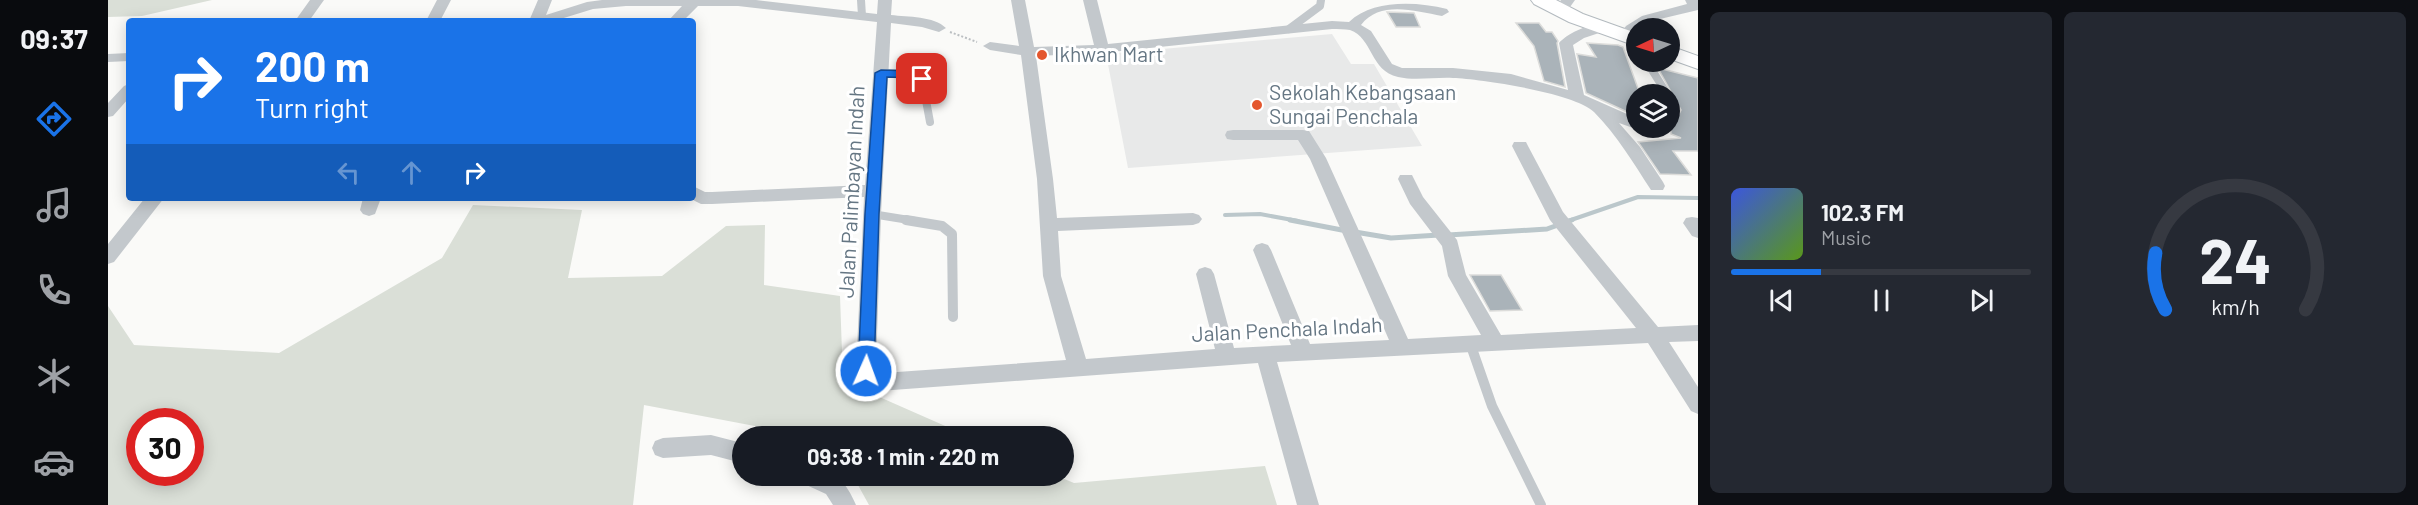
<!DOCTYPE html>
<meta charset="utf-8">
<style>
:root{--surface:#171b24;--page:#242831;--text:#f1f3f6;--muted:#9ea1a6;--line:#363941;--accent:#1a73e8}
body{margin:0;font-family:Barlow,sans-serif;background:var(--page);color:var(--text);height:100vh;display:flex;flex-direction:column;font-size:22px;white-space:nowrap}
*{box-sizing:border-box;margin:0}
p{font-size:20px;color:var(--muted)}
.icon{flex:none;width:33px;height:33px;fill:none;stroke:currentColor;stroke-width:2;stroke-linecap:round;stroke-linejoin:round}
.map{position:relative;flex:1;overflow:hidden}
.details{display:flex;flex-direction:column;gap:12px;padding:12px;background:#0d0f14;width:720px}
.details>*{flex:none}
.banner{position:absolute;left:18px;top:18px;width:570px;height:183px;border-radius:6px;box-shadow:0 3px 15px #0003;background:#1a73e8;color:#fff;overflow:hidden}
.needle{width:39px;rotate:266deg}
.fabs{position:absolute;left:1518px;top:18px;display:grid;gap:12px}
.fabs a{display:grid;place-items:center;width:54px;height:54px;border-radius:50%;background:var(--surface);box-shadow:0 3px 15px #0003;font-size:30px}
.speed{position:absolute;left:18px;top:408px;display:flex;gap:12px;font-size:30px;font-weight:700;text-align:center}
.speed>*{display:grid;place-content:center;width:78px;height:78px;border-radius:50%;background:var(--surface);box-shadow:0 3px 15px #0003;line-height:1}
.speed .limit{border:9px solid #d22;background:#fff;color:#111}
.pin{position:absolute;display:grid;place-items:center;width:51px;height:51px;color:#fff;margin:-26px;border-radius:12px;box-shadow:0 3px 9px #0006}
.me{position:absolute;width:66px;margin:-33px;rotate:2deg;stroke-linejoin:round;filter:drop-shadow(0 0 4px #0008)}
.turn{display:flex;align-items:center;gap:21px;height:126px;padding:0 30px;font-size:27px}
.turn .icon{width:78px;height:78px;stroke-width:2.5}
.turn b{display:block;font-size:42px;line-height:51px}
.lanes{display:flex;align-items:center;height:57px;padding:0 30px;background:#0003;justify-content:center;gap:30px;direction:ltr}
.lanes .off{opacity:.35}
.details .tile{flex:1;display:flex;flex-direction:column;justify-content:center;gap:9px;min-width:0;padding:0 21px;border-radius:9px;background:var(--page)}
.details .dial{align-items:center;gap:0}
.dial svg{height:156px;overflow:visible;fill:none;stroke:var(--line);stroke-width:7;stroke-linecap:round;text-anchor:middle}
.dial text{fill:var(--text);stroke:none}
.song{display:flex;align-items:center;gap:18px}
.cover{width:72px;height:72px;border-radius:9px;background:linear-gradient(135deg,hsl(230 70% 55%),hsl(90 70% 35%))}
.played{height:6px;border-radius:3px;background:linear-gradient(90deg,var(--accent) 30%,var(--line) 30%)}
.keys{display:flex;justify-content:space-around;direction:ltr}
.details .tiles{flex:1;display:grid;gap:12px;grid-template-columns:repeat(2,1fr)}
.trip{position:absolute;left:624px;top:426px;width:342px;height:60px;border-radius:30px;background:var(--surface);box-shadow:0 3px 15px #0003;font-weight:700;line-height:60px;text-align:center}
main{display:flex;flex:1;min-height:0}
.menu{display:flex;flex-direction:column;width:108px;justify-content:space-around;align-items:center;background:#090b0e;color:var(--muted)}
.menu .icon{width:42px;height:42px}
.menu .selected{color:var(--accent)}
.menu b{font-size:27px;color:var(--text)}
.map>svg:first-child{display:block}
.built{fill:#e8e9e9}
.green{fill:#dadfd7;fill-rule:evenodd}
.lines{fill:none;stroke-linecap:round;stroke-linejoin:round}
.stream-far1{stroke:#bbc7cb;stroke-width:4}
.stream{stroke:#bbc7cb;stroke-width:5}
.building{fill:#aab3b9;stroke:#dcdcda;stroke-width:1.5}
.secondary-casing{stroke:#b3babf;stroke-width:2}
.path{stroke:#bbbfc2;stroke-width:2;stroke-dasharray:2 2;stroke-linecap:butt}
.lane-far1{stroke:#c3c8cc;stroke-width:8}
.lane{stroke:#c3c8cc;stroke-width:10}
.street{fill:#c3c8cc;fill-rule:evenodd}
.secondary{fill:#fff;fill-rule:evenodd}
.route{fill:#1a73e8;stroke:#114b97;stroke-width:1.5}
.poi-dot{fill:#e4572e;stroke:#fff;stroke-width:2}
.labels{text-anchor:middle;stroke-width:6;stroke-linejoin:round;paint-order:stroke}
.poi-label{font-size:21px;fill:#657683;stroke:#fff;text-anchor:start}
.street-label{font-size:21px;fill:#657683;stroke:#fff}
</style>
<main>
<nav class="menu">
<b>09:37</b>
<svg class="icon selected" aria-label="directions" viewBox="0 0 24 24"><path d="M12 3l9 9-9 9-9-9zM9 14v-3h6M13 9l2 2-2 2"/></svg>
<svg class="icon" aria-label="music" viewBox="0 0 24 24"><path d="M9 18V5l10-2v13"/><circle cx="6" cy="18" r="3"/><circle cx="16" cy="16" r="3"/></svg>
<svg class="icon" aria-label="phone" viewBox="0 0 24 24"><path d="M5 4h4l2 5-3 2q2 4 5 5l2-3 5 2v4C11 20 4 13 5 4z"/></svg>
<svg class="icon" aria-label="climate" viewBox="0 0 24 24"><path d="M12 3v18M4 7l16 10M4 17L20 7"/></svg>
<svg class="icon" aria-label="car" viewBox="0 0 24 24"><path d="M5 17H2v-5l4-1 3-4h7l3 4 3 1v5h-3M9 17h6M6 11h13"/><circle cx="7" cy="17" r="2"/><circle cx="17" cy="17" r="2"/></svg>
</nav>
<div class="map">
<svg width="1590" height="505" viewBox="0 0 1590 505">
<rect width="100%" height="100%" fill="#fafaf8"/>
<path class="built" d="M1224,34L1243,64H1266L1314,146L1020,168L998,54Z"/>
<path class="green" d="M0,0H104L34,16L0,17Z
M365,205L474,210L460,278L554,276L618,226L657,225L656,285L732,296L735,381L860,436H699L536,405L525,505H0V306L26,345L171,353L334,258ZM32,422H82V472H32Z
M1157,466L1169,505H761L745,476H949L966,483Z"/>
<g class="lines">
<path class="stream-far1" d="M1117,215L1152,214L1190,221
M1460,221L1530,197L1590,198"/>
<path class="stream" d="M1182,220L1239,231
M1458,222L1464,220
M1247,232L1283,238L1331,235
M1340,235L1439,229L1450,225"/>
</g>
<path class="building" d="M1279,12L1306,13L1312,27H1288Z
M1408,23H1431L1438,32H1444L1450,41L1449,43L1457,87L1436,81L1426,46Z
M1479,43L1510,45L1515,47L1532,94H1528V116L1478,93L1469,54L1488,57Z
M1554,69L1590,78V151H1565L1583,175L1552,174L1530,142L1573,138L1563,134L1562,114L1569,118L1573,110L1551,70Z
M1362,275H1393L1414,310L1382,311Z"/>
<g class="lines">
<defs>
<path id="secondary" d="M1423,0H1448L1475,14L1528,33V46L1461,22L1426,4Z
M1562,46L1590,56V69L1562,59Z"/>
</defs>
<use href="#secondary" class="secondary-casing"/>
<path class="path" d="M842,32L869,42"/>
<path class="lane-far1" d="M753,0L754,16
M1181,29L1212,6L1213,0
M1554,62L1546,66L1544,70L1559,94
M773,73L809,74L814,79L822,122
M1562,100L1567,112
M764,214L807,221"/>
<path class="lane" d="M798,220L834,226L844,234L845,317
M1362,343L1384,406L1433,505"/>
<path class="street" d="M202,0H216L201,21H187Z
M329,0H343L332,21H318Z
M430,0H444L438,15L479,2L494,0H648L769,14L770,0H784L783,15C800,17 826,16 838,28L831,32L814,27L783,23L773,214L768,368L775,373L958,360L935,276L929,179L913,55L882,50L875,46L882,42L911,46L903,0H917L926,47L986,45L975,0H989L1000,44L1224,21L1241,22C1264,0 1306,1 1339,9L1341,12L1334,16C1307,11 1272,0 1253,25L1263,31L1284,64L1294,68H1345L1403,74L1460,90L1451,43C1460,33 1483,22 1497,25L1499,28L1497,31L1476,38L1465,45L1476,95L1528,118V128H1534L1528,129L1511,123L1532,147L1555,182L1557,186L1555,190H1543C1526,164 1509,135 1486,112C1467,93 1373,79 1345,78C1327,77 1307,81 1290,77C1262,71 1265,38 1242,30C1237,29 1230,29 1224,29L994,53L928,56L945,179L949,218L1085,213L1091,215L1094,219L1091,223L1085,225L950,231L953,276L978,359L1107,349L1088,274L1091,269L1097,267L1103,269L1106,274L1126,348L1183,345L1145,250L1148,245L1154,243L1160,245L1163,250L1202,344L1281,340L1202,159L1190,140H1125L1119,139L1117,135L1119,131L1125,130H1195L1201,131L1218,158L1300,339L1373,335L1340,276L1334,246L1302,204L1290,179L1292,175H1304L1315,197L1349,240L1358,275L1393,335L1528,328L1442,220L1404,146L1406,142H1418L1420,146L1455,212L1550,327L1590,325V341L1561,342L1590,387V414L1583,411L1540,343L1169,362L1211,505H1189L1150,363L771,391C761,387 753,380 748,371L756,197L604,204H593L581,198H585V186L597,192H604L757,185L769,22L630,6H590L575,21H560L574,6H518L485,9L446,21H421Z
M1453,0H1467L1457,14L1452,15L1445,11Z
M1577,0H1590V10L1552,19L1528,28L1522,40H1512L1510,37L1518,26L1534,16L1579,4Z
M21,53V61L0,62V54Z
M21,84V98L5,116L0,117V103L16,86Z
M37,198H56L6,262L0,264V244Z
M255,198H273L267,214L261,216L255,214L252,210Z
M1584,217L1590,218V238L1584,236L1575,223L1578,218Z
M603,435L634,443V463L603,455L555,458L547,455L544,448L547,441L555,438Z
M691,476C724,472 734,473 748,505H725L718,494L694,483Z"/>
<use href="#secondary" class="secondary"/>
</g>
<path class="route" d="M773,70L809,71L819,79L814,82L806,78L779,77L771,214L766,371L763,375L758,377L753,375L750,371L757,214L767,73Z"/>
<g class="poi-dot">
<circle cx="934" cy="55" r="6"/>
<circle cx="1149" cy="105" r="6"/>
</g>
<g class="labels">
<g class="poi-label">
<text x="946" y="62">Ikhwan Mart</text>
<text x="1161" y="100">Sekolah Kebangsaan<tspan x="1161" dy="24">Sungai Penchala</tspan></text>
</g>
<g class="street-label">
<text transform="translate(744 192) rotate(-87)" y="7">Jalan Palimbayan Indah</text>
<text transform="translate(1179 330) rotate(-3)" y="7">Jalan Penchala Indah</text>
</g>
</g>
</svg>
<div class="fabs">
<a><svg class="needle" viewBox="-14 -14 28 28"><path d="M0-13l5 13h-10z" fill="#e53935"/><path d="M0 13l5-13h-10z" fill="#9ea1a6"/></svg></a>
<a><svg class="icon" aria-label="layers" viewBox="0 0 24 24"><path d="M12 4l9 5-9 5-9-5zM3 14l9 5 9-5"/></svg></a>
</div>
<div class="speed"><div class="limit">30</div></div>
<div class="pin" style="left:814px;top:79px;background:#d93025"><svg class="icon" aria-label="arrive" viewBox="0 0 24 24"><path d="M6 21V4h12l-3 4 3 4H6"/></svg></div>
<svg class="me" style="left:758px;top:371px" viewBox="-20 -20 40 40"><circle r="17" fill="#1a73e8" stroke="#fff" stroke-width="3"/><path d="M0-11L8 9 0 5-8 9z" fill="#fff"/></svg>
<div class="trip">09:38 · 1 min · 220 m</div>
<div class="banner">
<div class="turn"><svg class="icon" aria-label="right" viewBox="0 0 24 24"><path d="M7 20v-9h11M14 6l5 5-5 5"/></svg><div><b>200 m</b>Turn right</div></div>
<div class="lanes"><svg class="icon off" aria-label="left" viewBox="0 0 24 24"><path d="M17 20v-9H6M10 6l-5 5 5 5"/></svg><svg class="icon off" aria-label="ahead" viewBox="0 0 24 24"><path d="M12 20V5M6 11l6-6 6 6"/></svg><svg class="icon" aria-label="right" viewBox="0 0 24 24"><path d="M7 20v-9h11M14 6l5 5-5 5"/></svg></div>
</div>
</div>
<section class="details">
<div class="tiles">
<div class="tile">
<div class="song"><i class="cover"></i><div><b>102.3 FM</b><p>Music</p></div></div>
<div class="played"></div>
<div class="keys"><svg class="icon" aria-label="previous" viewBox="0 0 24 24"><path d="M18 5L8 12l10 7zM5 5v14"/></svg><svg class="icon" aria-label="pause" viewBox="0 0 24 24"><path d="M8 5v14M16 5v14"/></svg><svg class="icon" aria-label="next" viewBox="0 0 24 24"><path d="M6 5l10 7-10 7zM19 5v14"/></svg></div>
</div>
<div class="tile dial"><svg viewBox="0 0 100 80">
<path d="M14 69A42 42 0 1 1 86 69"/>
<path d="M14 69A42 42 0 0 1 9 40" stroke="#1a73e8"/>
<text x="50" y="56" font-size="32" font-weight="700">24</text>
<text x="50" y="72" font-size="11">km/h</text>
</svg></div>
</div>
</section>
</main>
